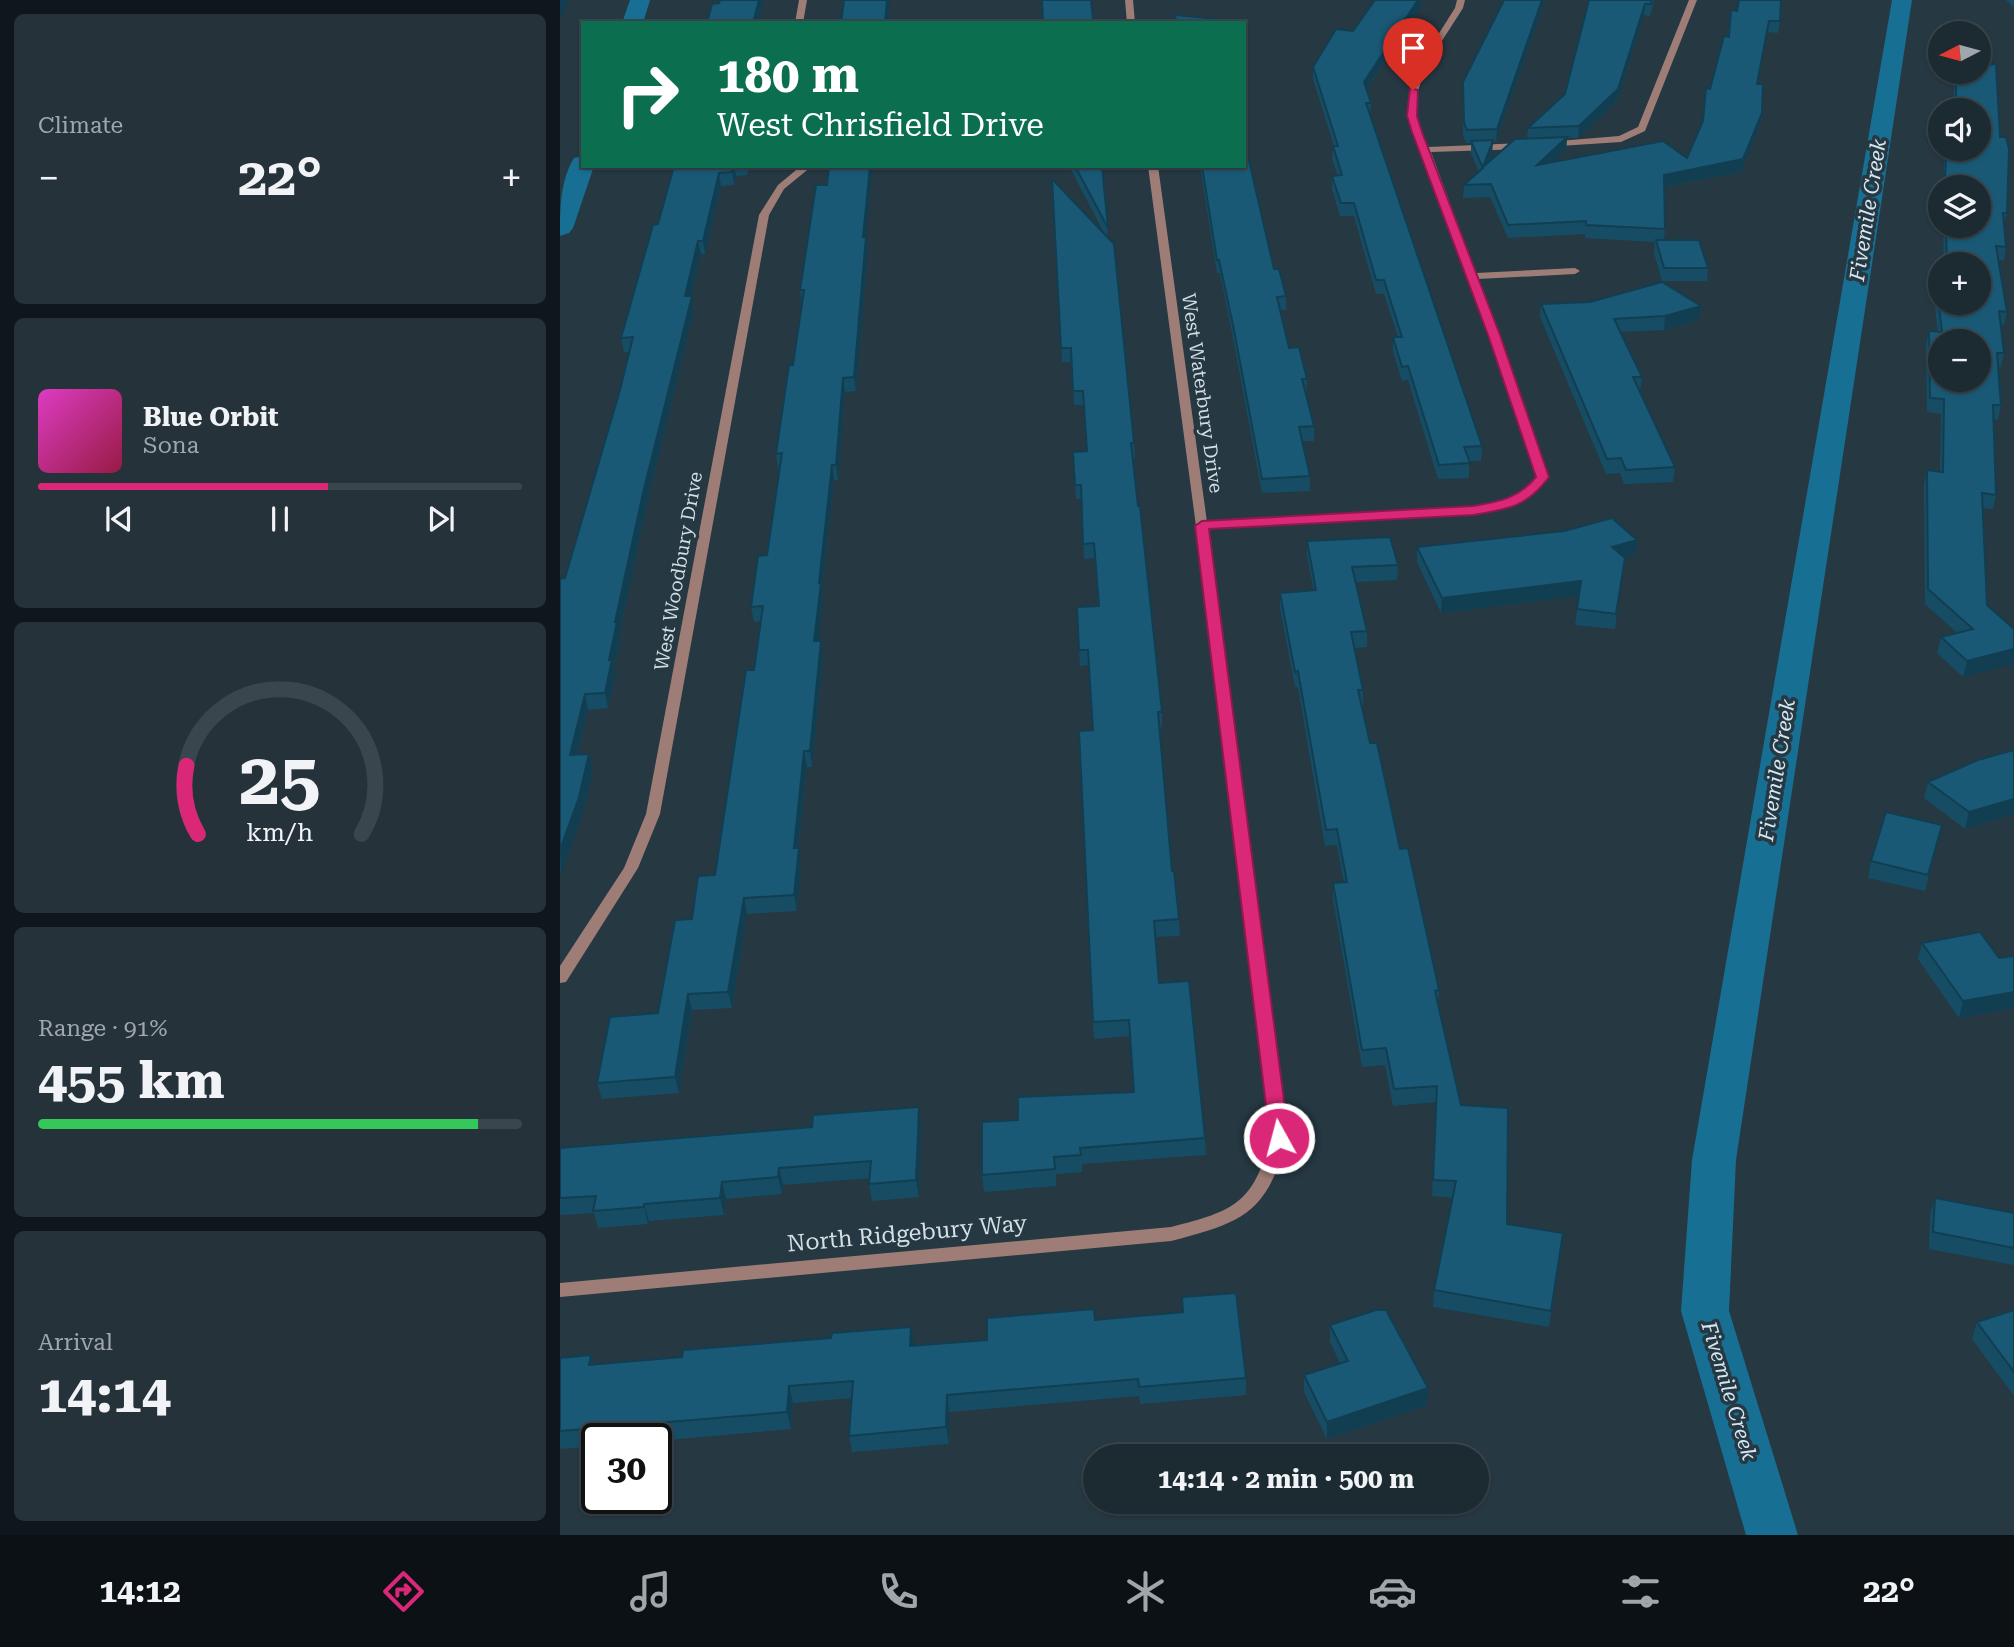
<!DOCTYPE html>
<meta charset="utf-8">
<style>
:root{--surface:#1c2a32;--page:#25323a;--text:#f1f3f6;--muted:#a0a7ac;--line:#3a464d;--accent:#db2777}
body{margin:0;font-family:"Roboto Serif",serif;background:var(--page);color:var(--text);height:100vh;display:flex;flex-direction:column;font-size:26px;white-space:nowrap}
*{box-sizing:border-box;margin:0}
p{font-size:23px;color:var(--muted)}
.icon{flex:none;width:38px;height:38px;fill:none;stroke:currentColor;stroke-width:2;stroke-linecap:round;stroke-linejoin:round}
.map{position:relative;flex:1;overflow:hidden}
.panel{display:flex;flex-direction:column;gap:14px;padding:14px;background:#0f171c;width:560px}
.panel>*{flex:none}
.banner{position:absolute;left:21px;top:21px;width:665px;height:147px;border-radius:0px;box-shadow:0 2px 5px #0004,0 0 0 2px var(--line);background:#0b6e4f;color:#fff;overflow:hidden}
.needle{width:46px;rotate:264deg}
.buttons{position:absolute;left:1368px;top:21px;display:grid;gap:14px}
.buttons a{display:grid;place-items:center;width:63px;height:63px;border-radius:50%;background:var(--surface);box-shadow:0 2px 5px #0004,0 0 0 2px var(--line);font-size:35px}
.speed{position:absolute;left:21px;top:1423px;display:flex;gap:14px;font-size:35px;font-weight:700;text-align:center}
.speed>*{display:grid;place-content:center;width:91px;height:91px;border-radius:50%;background:var(--surface);box-shadow:0 2px 5px #0004,0 0 0 2px var(--line);line-height:1}
.speed .limit{border:4px solid #111;border-radius:10px;background:#fff;color:#111}
.pin{position:absolute;display:grid;place-items:center;width:60px;height:60px;color:#fff;margin:-72px -30px;border-radius:50% 50% 50% 0;rotate:-45deg;box-shadow:0 0 7px #0007}
.pin .icon{rotate:45deg}
.me{position:absolute;width:77px;margin:-38px;rotate:353deg;stroke-linejoin:round;filter:drop-shadow(0 0 5px #0008)}
.turn{display:flex;align-items:center;gap:24px;height:147px;padding:0 21px;font-size:32px}
.turn .icon{width:91px;height:91px;stroke-width:2.5}
.turn b{display:block;font-size:49px;line-height:60px}
.big{font-size:52px;font-weight:700;line-height:1.1}
.panel .card{flex:1;display:flex;flex-direction:column;justify-content:center;gap:10px;min-width:0;padding:0 24px;border-radius:10px;background:var(--page)}
.panel .dial{align-items:center;gap:0}
.dial svg{height:182px;overflow:visible;fill:none;stroke:var(--line);stroke-width:7;stroke-linecap:round;text-anchor:middle}
.dial text{fill:var(--text);stroke:none}
.song{display:flex;align-items:center;gap:21px}
.cover{width:84px;height:84px;border-radius:10px;background:linear-gradient(135deg,hsl(310 70% 55%),hsl(340 70% 35%))}
.played{height:7px;border-radius:4px;background:linear-gradient(90deg,var(--accent) 60%,var(--line) 60%)}
.keys{display:flex;justify-content:space-around;direction:ltr}
.heat{display:flex;justify-content:space-between;align-items:center;font-size:38px;direction:ltr}
.charge{height:10px;border-radius:5px;background:linear-gradient(90deg,#34c759 91%,var(--line) 0)}
.trip{position:absolute;left:523px;top:1444px;width:406px;height:70px;border-radius:35px;background:var(--surface);box-shadow:0 2px 5px #0004,0 0 0 2px var(--line);font-weight:700;line-height:70px;text-align:center}
.tab-bar{display:flex;height:112px;justify-content:space-around;align-items:center;background:#0b1114;color:var(--muted)}
.tab-bar .icon{width:49px;height:49px}
.tab-bar .selected{color:var(--accent)}
.tab-bar b{font-size:32px;color:var(--text)}
main{display:flex;flex:1;min-height:0}
.map>svg:first-child{display:block}
.lines{fill:none;stroke-linecap:round;stroke-linejoin:round}
.canal{fill:#176f94;fill-rule:evenodd}
.minor{fill:#9f7d77;fill-rule:evenodd}
.wall{fill:#164d65}
.shaded-wall{fill:#123e52}
.building{fill:#1a5975;stroke:#123e52;stroke-width:2;fill-rule:evenodd}
.route{fill:#db2777;stroke:#8e194d;stroke-width:2}
.labels{text-anchor:middle;stroke-width:7;stroke-linejoin:round;paint-order:stroke}
.street-label{font-size:19px;fill:#d4dfe5;stroke:#263842}
.water-label{font-size:21px;font-style:italic;fill:#d4e7f2;stroke:#263842}
.near-street-label{font-size:23px;fill:#d4dfe5;stroke:#263842}
</style>
<main>
<section class="panel">
<div class="card"><p>Climate</p>
<div class="heat"><a>−</a><b class="big">22°</b><a>+</a></div>
</div>
<div class="card">
<div class="song"><i class="cover"></i><div><b>Blue Orbit</b><p>Sona</p></div></div>
<div class="played"></div>
<div class="keys"><svg class="icon" aria-label="previous" viewBox="0 0 24 24"><path d="M18 5L8 12l10 7zM5 5v14"/></svg><svg class="icon" aria-label="pause" viewBox="0 0 24 24"><path d="M8 5v14M16 5v14"/></svg><svg class="icon" aria-label="next" viewBox="0 0 24 24"><path d="M6 5l10 7-10 7zM19 5v14"/></svg></div>
</div>
<div class="card dial"><svg viewBox="0 0 100 80">
<path d="M14 69A42 42 0 1 1 86 69"/>
<path d="M14 69A42 42 0 0 1 9 39" stroke="#db2777"/>
<text x="50" y="56" font-size="32" font-weight="700">25</text>
<text x="50" y="72" font-size="11">km/h</text>
</svg></div>
<div class="card"><p>Range · 91%</p><b class="big">455 km</b><div class="charge"></div></div>
<div class="card"><p>Arrival</p><b class="big">14:14</b></div>
</section>
<div class="map">
<svg width="1454" height="1535" viewBox="0 0 1454 1535">
<rect width="100%" height="100%" fill="#263842"/>
<g class="lines">
<path class="canal" d="M70,0H90L83,23H62Z
M1332,0H1352L1176,1160L1169,1311L1238,1535H1186L1121,1311L1132,1160Z
M23,156V166H34L13,228L9,233L0,236C0,209 0,181 14,158Z"/>
<path class="minor" d="M239,0H247L243,23H235Z
M565,0H573L575,23H567Z
M897,0H905L903,8C886,36 850,82 857,116C859,127 865,137 868,147L964,143L969,146L964,149L871,152L916,273L1015,268L1020,271L1015,274L918,279L988,477C968,503 944,509 913,514L648,529L727,1138C707,1214 683,1222 611,1241L0,1297V1283L611,1227C674,1211 693,1204 711,1138L636,526L588,166H598L647,522L913,506C939,502 959,497 976,477L929,335L848,115C850,73 874,42 895,8Z
M1129,0H1137L1085,131L1061,142L984,147V143L987,142L1059,136L1078,127Z
M241,166H252L224,189L209,215L100,814L78,868L6,982L0,983V966L64,868L86,814L199,215L218,185Z"/>
</g>
<path class="wall" d="M944,0H985L936,141L933,142L932,152L929,163L967,139L968,128L1005,94L1029,0H1094L1090,16L1084,15L1057,101L1018,138H1007L1006,150L993,162L1127,158L1143,123L1150,89L1168,37L1171,10L1220,21L1218,33L1207,32L1198,84L1200,125L1181,172L1104,187L1105,229L1104,240L1148,268L1147,281H1102L1094,253L1095,242L1025,238V234L948,238L930,197L903,198L904,185L919,172L911,153V143H906L903,135V82Z
M1446,0H1454V8Z
M862,5L806,90L811,103L810,115L922,446L921,461H909V478L878,479L848,380L842,381L833,351V337H838L824,294H816L794,216H780L772,189V176H778L772,159L773,146H774L753,79V67L793,31Z
M1395,72H1419L1440,137L1447,213L1444,225L1446,247L1444,261L1439,260L1447,312L1444,325H1440L1444,353L1441,367H1438L1441,405L1438,420L1434,419L1436,495L1433,509L1423,508L1427,605L1403,677L1377,653L1381,637L1397,633L1365,604L1364,485L1367,470L1380,472L1381,414L1367,412L1366,345L1369,331L1378,332L1374,301L1377,288L1381,303L1419,264H1384L1383,226H1419V187H1383L1385,149H1419V110H1394V81Z
M114,166H189L187,175L176,176L174,185L161,186L145,254H141L131,296L134,310L86,508L60,632L61,637L54,668L56,675L48,708L28,710L18,754H29L33,770L23,813L0,875V579L5,578L60,390L69,352H64L61,338L98,224Z
M509,166H542L548,238L574,443L575,458H573L578,506L602,712V727L599,728L612,871L619,919L620,936L595,937L599,983L645,1138L646,1155L522,1164V1172L496,1174V1186L424,1192L422,1175L458,1120L574,1092L570,1036L534,1039L533,1022V730L529,665L520,666L517,607L538,606L535,558L524,559L521,499H516L513,452L527,451L524,405H514L512,362H502L492,179L545,235Z
M640,166H684L714,269L726,296V310H720L729,348L747,379L746,393L754,426V441H742L750,476V491L702,493L673,338L660,273H657Z
M306,237L308,250L296,391L285,392L278,480H274L262,590L263,598L258,641H261L263,656L252,767H247L238,848L241,864L237,911L187,914L172,1008L132,1010L119,1093L42,1099L37,1083L98,1013L132,919L155,875L194,670L201,621L194,622L191,607L207,555L220,468H218L216,454L233,365L242,303L240,290Z
M981,304L1141,306L1139,320L1104,330L1060,332L1082,377L1080,391H1079L1115,467L1113,482L1064,484L1060,473L1046,474L980,317Z
M747,541L838,565L837,580L796,582L807,631V647L794,648L803,690V705H802L810,743L879,990L878,1004L901,1105L947,1224L1003,1233L989,1327L873,1307L874,1290L893,1198L872,1196L876,1102L833,1106L825,1065L802,1067L773,900V883H784L777,845L765,846L738,687H735L720,608V593L754,591L747,556Z
M857,547L1075,555L1064,558L1055,629L1015,625L1019,596L881,613L857,562Z
M1454,750V814L1405,829L1364,798L1368,782Z
M1378,841L1365,891L1308,878L1311,861Z
M1362,943L1439,958L1454,956V1008L1399,1018L1358,959Z
M361,1124L359,1197L312,1201L309,1184L310,1178L223,1185L222,1194L166,1199L164,1215L89,1221L88,1224L38,1228L34,1213L0,1215V1148Z
M1375,1198L1454,1213V1265L1369,1249L1370,1215Z
M622,1297L686,1378V1395L580,1404L579,1396L389,1412V1444L292,1452L289,1436L292,1398L233,1403L231,1429L96,1441V1438H37V1446L0,1449V1358L31,1355L34,1365L427,1340L535,1320L623,1312Z
M1454,1310V1396L1412,1339L1417,1322Z
M770,1325L867,1405L767,1439L744,1392V1375L780,1363L770,1342Z"/>
<path class="shaded-wall" d="M1,0H9L0,20V3Z
M199,0H204L198,23H193Z
M327,0H330L327,23H325Z
M858,0H862V5L803,94L804,82Z
M982,0H985L936,141L937,129Z
M1085,4L1084,15L1057,101L1018,138L1019,126Z
M1202,113L1200,125L1181,172L1102,187L1104,175Z
M1007,137L1006,150L976,177L977,165Z
M933,140L932,152L923,180V167Z
M173,166H174L176,176L174,185L172,172Z
M310,166H313L304,250L303,237Z
M159,173L161,186L145,254L143,241Z
M306,237L308,250L296,391L294,377Z
M138,241L141,254L128,310L125,296Z
M132,296L134,310L86,508L60,632L61,637L54,668L56,675L48,708L45,693L55,622L83,493Z
M1141,306L1139,320L1104,330L1105,316Z
M283,378L285,392L278,480L276,465Z
M272,465L274,480L262,590L263,598L257,657L254,641L259,583Z
M1077,540L1075,555L1050,562L1052,547Z
M1021,581L1019,596L881,613L882,598Z
M261,641L263,656L252,767L250,751Z
M1454,649V664L1403,677L1407,661Z
M25,694L28,710L14,771L10,755Z
M244,751L247,767L236,864L234,848Z
M29,754L33,770L23,813L1,875L0,850Z
M1454,799V814L1405,829L1409,812Z
M239,848L241,864L237,911L234,895Z
M184,898L187,914L172,1008L168,992Z
M1454,992V1008L1399,1018L1403,1001Z
M128,994L132,1010L119,1093L115,1077Z
M359,1107L361,1124L359,1197L356,1180Z
M219,1168L223,1185L222,1194L218,1177Z
M162,1182L166,1199L164,1215L160,1198Z
M84,1204L89,1221L88,1224L84,1207Z
M351,1327L354,1344L353,1362L350,1346Z
M31,1355L36,1372L29,1365Z
M229,1386L233,1403L231,1429L227,1412Z
M868,1388L867,1405L767,1439V1422Z
M387,1395L389,1412V1444L386,1427Z"/>
<path class="building" d="M160,0H199L193,23H147L152,4L159,3Z
M284,0H327L325,23H281Z
M482,0H531L533,19L528,23H483Z
M815,0H858L804,82L811,103H806L922,446L904,447L910,463L879,465L848,366L842,367L833,337H842L824,280H816L794,203H781L772,176L782,175L773,146H778L753,67L776,29L793,31Z
M944,0H982L937,129L907,130L904,123L903,82Z
M1029,0H1092L1091,4H1085L1058,89L1019,126L968,128L1005,94Z
M1179,0H1221L1220,21H1209L1197,84H1203L1202,113L1183,159L1104,175L1105,229L1026,225V221L948,225L931,184L904,185L923,168L911,141L933,140L923,167L955,139L1007,137L977,165L1103,141L1127,158L1143,121L1146,88L1150,89L1164,36L1169,37L1171,10L1177,11Z
M615,15L658,19L659,23H616Z
M1436,64L1440,137H1446L1449,149L1447,213H1443L1446,247L1436,246L1447,312L1439,311L1444,353H1437L1441,405H1433L1436,495L1422,493L1427,605L1454,629V649L1407,661L1381,637L1413,629L1368,589L1367,470L1383,472L1384,399L1370,398L1369,331L1382,332L1377,288H1381V303H1419V264H1387L1386,226H1419V187H1384L1387,149H1419V110H1396V72H1419V66ZM1381,341H1419V380H1381Z
M684,139L714,269H719L726,296L717,297L729,348L739,347L747,379H742L754,426L739,427L750,476L702,479L673,325L659,260H657L642,166H684Z
M114,166H173L172,172L159,173L143,241H138L125,296H132L83,493L55,622H57L49,660L52,659L45,693L25,694L10,755L29,754L19,797L0,850V579L5,578L60,390L73,337L61,338L93,225L98,224Z
M269,166H310L303,237H306L294,377L283,378L276,465H272L259,583H261L254,641H261L250,751H244L234,848H239L234,895L184,898L168,992L128,994L115,1077L37,1083L50,1017L98,1013L115,920L132,919L138,876L155,875L186,670H194L203,606L191,607L198,556L207,555L222,453L216,454L229,365H233L244,290H240L256,185H267Z
M515,166H542L548,228Z
M492,179L554,244L574,443H571L578,506H580L602,712H598L612,871H614L619,919L594,921L599,983L629,981L645,1138L520,1148L521,1155L494,1157L495,1169L422,1175V1122L458,1120V1097L574,1092L569,1020L533,1022L519,731L533,730L528,650H519L517,607L539,606L534,543L523,544L521,485H515L513,452L527,451L523,391H513L511,348H501Z
M1096,240H1139L1148,268H1104Z
M1102,282L1141,306L1105,316L1054,319L1082,377H1073L1115,467L1066,470L1061,458L1047,459L981,304L1030,302Z
M1052,518L1077,540L1052,547L1065,558L1056,614L1017,609L1021,581L882,598L857,547L1004,531Z
M830,537L838,565L792,567L807,631L791,632L803,690H798L810,743H817L840,849L848,848L879,990L875,991L901,1105L948,1108L947,1224L1003,1233L991,1311L874,1290L896,1181L873,1180L877,1086L834,1089L826,1048L802,1050L773,883L787,882L777,829L766,830L738,671L735,672L720,593L756,590L747,541Z
M1454,750V799L1409,812L1368,782L1418,760Z
M1326,812L1382,825L1368,875L1311,861Z
M1420,932L1439,958L1454,956V992L1403,1001L1362,943Z
M359,1107L356,1180L309,1184L311,1161L219,1168L218,1177L162,1182L160,1198L84,1204V1207L33,1211L36,1196L0,1198V1148L252,1127L253,1115Z
M1375,1198L1454,1213V1248L1373,1232Z
M676,1293L686,1378L579,1387L578,1379L387,1395L386,1427L289,1436L293,1381L229,1386L227,1412L0,1431V1358L31,1355L29,1365L122,1357L123,1350L271,1338L272,1333L351,1327L350,1346L427,1340V1318L534,1309L535,1320L623,1312L622,1297Z
M816,1310H826L868,1388L767,1422L744,1375L788,1361L770,1325Z
M1454,1310V1372L1417,1322Z"/>
<path class="route" d="M850,88L858,90L857,116L862,132L940,335L989,477C967,507 948,509 913,515L649,529L729,1138L726,1143L719,1146L713,1143L710,1138L635,526L642,521L913,506C939,502 959,498 976,477L928,335L852,132L847,116Z"/>
<g class="labels">
<g class="street-label">
<text transform="translate(643 393) rotate(82)" y="7">West Waterbury Drive</text>
<text transform="translate(118 571) rotate(-80)" y="7">West Woodbury Drive</text>
</g>
<g class="water-label">
<text transform="translate(1308 210) rotate(-81)" y="7">Fivemile Creek</text>
<text transform="translate(1217 770) rotate(-81)" y="7">Fivemile Creek</text>
<text transform="translate(1169 1391) rotate(73)" y="7">Fivemile Creek</text>
</g>
<g class="near-street-label">
<text transform="translate(347 1233) rotate(-5)" y="8">North Ridgebury Way</text>
</g>
</g>
</svg>
<div class="buttons">
<a><svg class="needle" viewBox="-14 -14 28 28"><path d="M0-13l5 13h-10z" fill="#e53935"/><path d="M0 13l5-13h-10z" fill="#a0a7ac"/></svg></a>
<a><svg class="icon" aria-label="sound" viewBox="0 0 24 24"><path d="M4 9h4l5-4v14l-5-4H4zM17 9q2 3 0 6"/></svg></a>
<a><svg class="icon" aria-label="layers" viewBox="0 0 24 24"><path d="M12 4l9 5-9 5-9-5zM3 14l9 5 9-5"/></svg></a>
<a>+</a>
<a>−</a>
</div>
<div class="speed"><div class="limit">30</div></div>
<div class="pin" style="left:853px;top:90px;background:#d93025"><svg class="icon" aria-label="arrive" viewBox="0 0 24 24"><path d="M6 21V4h12l-3 4 3 4H6"/></svg></div>
<svg class="me" style="left:719px;top:1138px" viewBox="-20 -20 40 40"><circle r="17" fill="#db2777" stroke="#fff" stroke-width="3"/><path d="M0-11L8 9 0 5-8 9z" fill="#fff"/></svg>
<div class="trip">14:14 · 2 min · 500 m</div>
<div class="banner">
<div class="turn"><svg class="icon" aria-label="right" viewBox="0 0 24 24"><path d="M7 20v-9h11M14 6l5 5-5 5"/></svg><div><b>180 m</b>West Chrisfield Drive</div></div>
</div>
</div>
</main>
<nav class="tab-bar">
<b>14:12</b>
<svg class="icon selected" aria-label="directions" viewBox="0 0 24 24"><path d="M12 3l9 9-9 9-9-9zM9 14v-3h6M13 9l2 2-2 2"/></svg>
<svg class="icon" aria-label="music" viewBox="0 0 24 24"><path d="M9 18V5l10-2v13"/><circle cx="6" cy="18" r="3"/><circle cx="16" cy="16" r="3"/></svg>
<svg class="icon" aria-label="phone" viewBox="0 0 24 24"><path d="M5 4h4l2 5-3 2q2 4 5 5l2-3 5 2v4C11 20 4 13 5 4z"/></svg>
<svg class="icon" aria-label="climate" viewBox="0 0 24 24"><path d="M12 3v18M4 7l16 10M4 17L20 7"/></svg>
<svg class="icon" aria-label="car" viewBox="0 0 24 24"><path d="M5 17H2v-5l4-1 3-4h7l3 4 3 1v5h-3M9 17h6M6 11h13"/><circle cx="7" cy="17" r="2"/><circle cx="17" cy="17" r="2"/></svg>
<svg class="icon" aria-label="filters" viewBox="0 0 24 24"><path d="M4 7h16M4 17h16"/><circle cx="9" cy="7" r="2"/><circle cx="15" cy="17" r="2"/></svg>
<b>22°</b>
</nav>
